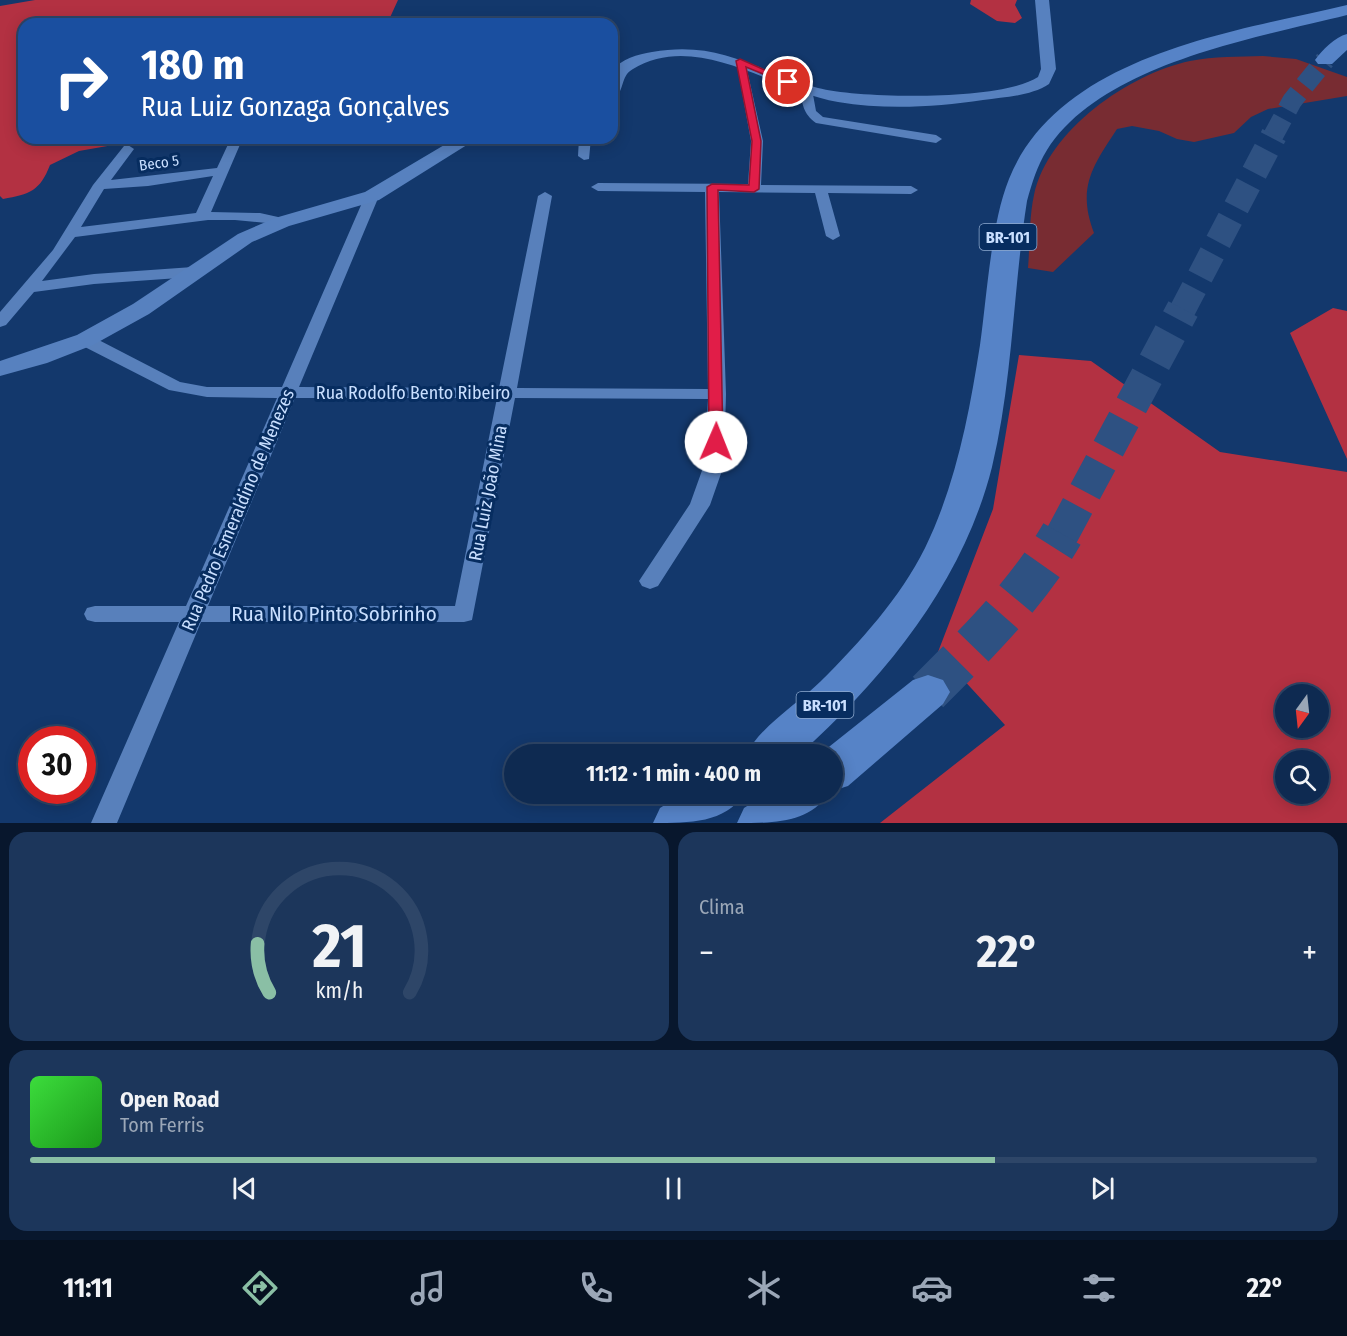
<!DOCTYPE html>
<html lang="pt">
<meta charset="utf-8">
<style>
:root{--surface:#0e2a51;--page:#1c365b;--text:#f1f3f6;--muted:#9ba7b7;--line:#2e4668;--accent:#8abfa5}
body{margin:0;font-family:"Fira Sans Condensed",sans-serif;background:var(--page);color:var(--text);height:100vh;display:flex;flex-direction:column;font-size:22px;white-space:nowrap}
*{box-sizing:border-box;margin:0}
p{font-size:20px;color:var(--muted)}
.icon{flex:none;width:33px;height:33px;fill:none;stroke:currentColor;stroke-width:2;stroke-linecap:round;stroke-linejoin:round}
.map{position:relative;height:823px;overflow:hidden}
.panel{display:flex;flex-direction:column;gap:9px;padding:9px;background:#08172d;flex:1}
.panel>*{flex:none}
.hud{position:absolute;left:18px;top:18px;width:600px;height:126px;border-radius:18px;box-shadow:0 3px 15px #0003,0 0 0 2px var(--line);background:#1a4fa0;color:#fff;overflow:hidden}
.needle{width:39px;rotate:195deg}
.buttons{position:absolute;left:1275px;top:684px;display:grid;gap:12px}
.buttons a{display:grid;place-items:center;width:54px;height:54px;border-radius:50%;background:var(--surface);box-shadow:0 3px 15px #0003,0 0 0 2px var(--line);font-size:30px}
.speed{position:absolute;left:18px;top:726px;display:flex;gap:12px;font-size:30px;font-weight:700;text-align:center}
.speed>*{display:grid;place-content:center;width:78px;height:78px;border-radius:50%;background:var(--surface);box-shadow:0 3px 15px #0003,0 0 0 2px var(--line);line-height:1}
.speed .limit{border:9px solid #d22;background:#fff;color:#111}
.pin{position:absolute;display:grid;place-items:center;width:51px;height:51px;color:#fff;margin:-26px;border:3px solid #fff;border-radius:50%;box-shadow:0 2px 6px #0007}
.me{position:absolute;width:66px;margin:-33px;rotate:1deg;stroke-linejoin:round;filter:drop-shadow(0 0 4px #0008)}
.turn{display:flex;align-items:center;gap:21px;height:126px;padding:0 24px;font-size:27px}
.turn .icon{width:78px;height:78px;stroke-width:2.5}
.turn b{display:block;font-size:42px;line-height:51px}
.big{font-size:45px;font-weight:700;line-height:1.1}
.panel .tile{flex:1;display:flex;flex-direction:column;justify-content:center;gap:9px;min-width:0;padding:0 21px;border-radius:18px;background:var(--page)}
.panel .dial{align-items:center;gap:0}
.dial svg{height:156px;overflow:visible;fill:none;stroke:var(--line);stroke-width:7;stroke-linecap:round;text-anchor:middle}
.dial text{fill:var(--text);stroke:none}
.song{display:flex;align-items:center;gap:18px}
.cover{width:72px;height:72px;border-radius:9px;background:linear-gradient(135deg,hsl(120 70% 55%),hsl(120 70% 35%))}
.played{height:6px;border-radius:3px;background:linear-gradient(90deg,var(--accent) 75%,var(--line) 75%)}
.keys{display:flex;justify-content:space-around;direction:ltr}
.heat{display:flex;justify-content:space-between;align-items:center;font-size:33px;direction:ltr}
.panel .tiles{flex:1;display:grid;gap:9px;grid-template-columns:1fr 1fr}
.tile:last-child{grid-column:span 2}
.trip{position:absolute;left:504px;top:744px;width:339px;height:60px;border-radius:30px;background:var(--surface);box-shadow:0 3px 15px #0003,0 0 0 2px var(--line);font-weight:700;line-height:60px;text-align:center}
.dock{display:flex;height:96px;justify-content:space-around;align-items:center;background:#061120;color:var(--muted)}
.dock .icon{width:42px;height:42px}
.dock .selected{color:var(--accent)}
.dock b{font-size:27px;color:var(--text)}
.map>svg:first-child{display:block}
.green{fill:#782c32}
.forest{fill:#b33142;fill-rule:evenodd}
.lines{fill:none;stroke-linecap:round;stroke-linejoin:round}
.highway-tunnel-far3{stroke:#2e5182;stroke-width:20;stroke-dasharray:20 10;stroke-linecap:butt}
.highway-tunnel-far2{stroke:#2e5182;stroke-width:26;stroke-dasharray:26 13;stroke-linecap:butt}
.highway-tunnel-far1{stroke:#2e5182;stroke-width:33;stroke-dasharray:33 16;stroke-linecap:butt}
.highway-tunnel{stroke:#2e5182;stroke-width:43;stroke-dasharray:43 21;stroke-linecap:butt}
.street{fill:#5880bb;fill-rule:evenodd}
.secondary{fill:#5781bf;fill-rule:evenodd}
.highway{fill:#5683c7;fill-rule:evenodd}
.route{fill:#e11d48;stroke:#92132f;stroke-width:1.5}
.labels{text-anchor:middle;stroke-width:6;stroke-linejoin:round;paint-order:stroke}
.far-street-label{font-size:15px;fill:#c9dfff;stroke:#072d60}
.shield{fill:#072d60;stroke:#8faacf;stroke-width:1.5}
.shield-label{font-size:16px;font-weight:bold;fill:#c9dfff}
.street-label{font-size:18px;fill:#c9dfff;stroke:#072d60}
.near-street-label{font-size:21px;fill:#c9dfff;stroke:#072d60}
</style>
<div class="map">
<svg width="1347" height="823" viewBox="0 0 1347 823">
<rect width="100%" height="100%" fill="#13386c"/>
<path class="green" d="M1263,56L1296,59L1347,77V96L1268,109L1251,117L1234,133L1194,142L1177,139L1159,131L1132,126L1117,129C1092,167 1077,188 1094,233L1053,272L1028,268C1030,244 1029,218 1034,195C1048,130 1129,74 1190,61C1214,56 1239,57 1263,56Z"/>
<path class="forest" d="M35,0H398L387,24H24V138H153L79,151L50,165C40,191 30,194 3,199L0,196V6Z
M971,0H1017L1015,5L1022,18L1015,23L997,21L970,4Z
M1333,308L1347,311V459L1290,333Z
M1019,355L1091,361L1220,452L1347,472V823H880L1005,725L938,652L993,509ZM1286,694H1318V728H1286ZM1286,760H1318V794H1286Z"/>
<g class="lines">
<path class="highway-tunnel-far3" d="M1273,136L1292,101L1325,60"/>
<path class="highway-tunnel-far2" d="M1182,311L1274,135"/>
<path class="highway-tunnel-far1" d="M1062,535L1183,309"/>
<path class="highway-tunnel" d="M928,692C977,643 1027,594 1062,534"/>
<path class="street" d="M736,59L745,61L763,141L761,185L911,186L918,190L911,194L828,193L840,236L833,240L826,236L815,193L719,192L726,394L724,465L710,505L658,586L650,589L642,586L639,581L690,504L704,465L708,399L515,398L472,620L464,622H201L117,823H91L179,622H95L87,620L84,614L87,608L95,606H186L277,398L207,397L169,390L79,344L77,340L79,336H91L180,382L207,387H282L365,196L372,192L379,196L299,387L499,388L538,196L545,192L552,196L517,388L708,389L705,192L598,191L591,187L598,183L748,184L751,141ZM295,398H497L455,606H208Z
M806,86L812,89L816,111L823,117L936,135L942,139L936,143L816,123C803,114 802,103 800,89Z
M231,138L242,140L211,212L260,213L287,219V225L235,220H208L75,237L42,281L94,274L193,267L201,272L193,277L94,284L34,292L6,325L0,327V312L53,250L93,185L124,146L128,145L134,149L111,180L217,168ZM213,176L196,213L81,227L104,189L148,186Z
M579,138H591L589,159L584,160L578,156Z"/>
<path class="secondary" d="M1035,0H1049L1056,69L1049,84C1031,96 1005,97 983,100C936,107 886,110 838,102C774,91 698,30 633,69C622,75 624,86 618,95L612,97V71C621,59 638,54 652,52C722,40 755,71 818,88C861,99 1002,101 1038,77L1041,69Z
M456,138H478L379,200L289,226L252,242L149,314L93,345L47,363L0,376V361L77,335L133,304L238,234L275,218L365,192Z"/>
<path class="highway" d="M1347,5V15C1255,38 1101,64 1047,150C1037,166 1032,183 1027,201C1013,289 1013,380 992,467C963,582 886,676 800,754H747C758,728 800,702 821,681C860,642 900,598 925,548C956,484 969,415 980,345C987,296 991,223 1009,179C1059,55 1233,32 1347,5Z
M1347,34V50L1332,64H1318L1315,60C1322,50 1335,37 1347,34Z
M928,675L943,680L950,692L943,704L848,786L832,791V754H820L913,680Z
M682,794H744C725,823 690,823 653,823L660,808Z
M766,794H828C809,823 774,823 737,823L744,808Z"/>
</g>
<path class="route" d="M740,59L792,82L785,83L746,67L761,141L759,189L754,192L718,190L723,442L716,446L709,442L707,187L712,184L749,185L752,141L736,61Z"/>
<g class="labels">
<g class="far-street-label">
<text transform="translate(159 163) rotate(-8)" y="5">Beco 5</text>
</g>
<g class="shield">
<rect x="979.5" y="224" width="57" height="26" rx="4.5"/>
<rect x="796.5" y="692" width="57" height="26" rx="4.5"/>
</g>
<g class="shield-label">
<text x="1008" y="243">BR-101</text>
<text x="825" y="711">BR-101</text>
</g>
<g class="street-label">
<text x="413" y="399">Rua Rodolfo Bento Ribeiro</text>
<text transform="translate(488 493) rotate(-79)" y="6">Rua Luiz João Mina</text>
<text transform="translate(238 510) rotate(-67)" y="6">Rua Pedro Esmeraldino de Menezes</text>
</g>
<g class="near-street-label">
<text x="334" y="621">Rua Nilo Pinto Sobrinho</text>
</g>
</g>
</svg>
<div class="buttons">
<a><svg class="needle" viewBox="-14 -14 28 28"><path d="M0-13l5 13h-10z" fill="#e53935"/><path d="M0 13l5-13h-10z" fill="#9ba7b7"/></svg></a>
<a><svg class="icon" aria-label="search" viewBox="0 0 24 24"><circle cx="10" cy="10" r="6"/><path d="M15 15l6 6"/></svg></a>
</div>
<div class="speed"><div class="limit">30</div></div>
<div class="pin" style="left:788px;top:82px;background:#d93025"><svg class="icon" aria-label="arrive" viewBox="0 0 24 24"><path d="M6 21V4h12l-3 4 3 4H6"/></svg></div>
<svg class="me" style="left:716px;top:442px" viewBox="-20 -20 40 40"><circle r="19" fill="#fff"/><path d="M0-13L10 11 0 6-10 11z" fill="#e11d48"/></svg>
<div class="trip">11:12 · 1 min · 400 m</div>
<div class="hud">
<div class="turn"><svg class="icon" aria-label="right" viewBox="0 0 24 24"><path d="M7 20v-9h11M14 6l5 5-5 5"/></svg><div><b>180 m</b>Rua Luiz Gonzaga Gonçalves</div></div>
</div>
</div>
<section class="panel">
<div class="tiles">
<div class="tile dial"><svg viewBox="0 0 100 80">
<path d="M14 69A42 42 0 1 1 86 69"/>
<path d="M14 69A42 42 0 0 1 8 44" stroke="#8abfa5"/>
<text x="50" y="56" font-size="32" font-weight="700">21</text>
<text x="50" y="72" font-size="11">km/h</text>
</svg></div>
<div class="tile"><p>Clima</p>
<div class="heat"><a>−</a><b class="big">22°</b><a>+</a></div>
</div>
<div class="tile">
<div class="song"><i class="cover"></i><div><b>Open Road</b><p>Tom Ferris</p></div></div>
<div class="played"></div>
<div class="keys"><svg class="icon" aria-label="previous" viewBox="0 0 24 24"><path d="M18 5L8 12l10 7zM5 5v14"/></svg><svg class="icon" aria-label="pause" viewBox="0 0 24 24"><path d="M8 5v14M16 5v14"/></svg><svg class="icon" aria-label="next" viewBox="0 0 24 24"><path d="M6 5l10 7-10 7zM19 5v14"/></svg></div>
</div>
</div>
</section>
<nav class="dock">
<b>11:11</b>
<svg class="icon selected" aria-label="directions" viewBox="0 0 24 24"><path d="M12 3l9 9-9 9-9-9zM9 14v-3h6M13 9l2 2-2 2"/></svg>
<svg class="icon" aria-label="music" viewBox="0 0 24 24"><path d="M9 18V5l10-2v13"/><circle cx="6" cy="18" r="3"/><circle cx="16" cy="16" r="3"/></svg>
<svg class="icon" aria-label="phone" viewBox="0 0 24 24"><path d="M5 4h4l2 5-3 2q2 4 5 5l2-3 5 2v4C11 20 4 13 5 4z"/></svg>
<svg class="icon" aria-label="climate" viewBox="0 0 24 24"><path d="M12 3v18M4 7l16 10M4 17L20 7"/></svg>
<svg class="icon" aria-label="car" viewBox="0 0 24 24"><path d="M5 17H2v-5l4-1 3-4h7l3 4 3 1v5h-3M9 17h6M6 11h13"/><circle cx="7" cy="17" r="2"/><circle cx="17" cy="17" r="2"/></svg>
<svg class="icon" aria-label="filters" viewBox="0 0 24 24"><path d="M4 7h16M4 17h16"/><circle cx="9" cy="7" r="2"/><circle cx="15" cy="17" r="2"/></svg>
<b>22°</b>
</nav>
